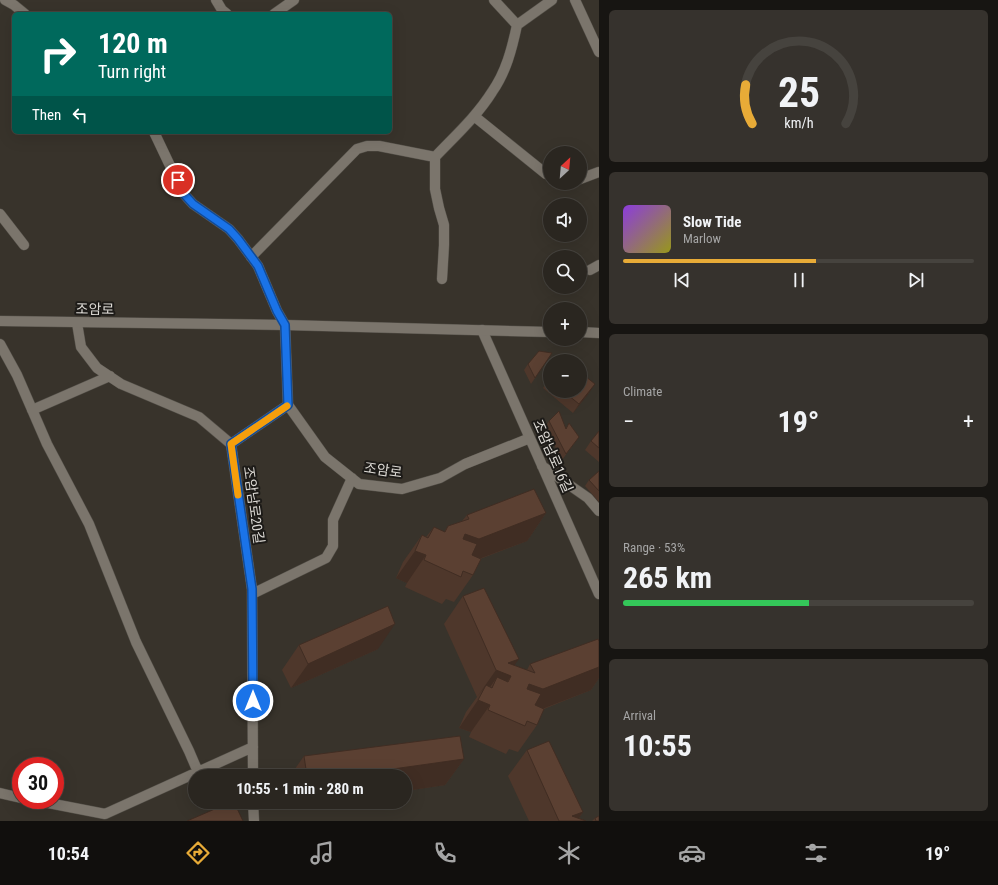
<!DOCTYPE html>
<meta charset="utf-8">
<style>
:root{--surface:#2a2620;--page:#36322d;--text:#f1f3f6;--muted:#a5a5a5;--line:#46433e;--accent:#e8ab37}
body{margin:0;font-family:"Roboto Condensed","Noto Sans KR",sans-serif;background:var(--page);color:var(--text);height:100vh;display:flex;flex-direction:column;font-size:15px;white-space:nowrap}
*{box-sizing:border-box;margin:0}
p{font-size:13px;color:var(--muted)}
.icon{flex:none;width:22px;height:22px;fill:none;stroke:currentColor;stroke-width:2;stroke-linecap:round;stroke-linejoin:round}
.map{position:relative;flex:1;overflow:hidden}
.drawer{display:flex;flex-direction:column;gap:10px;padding:10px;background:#171512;width:399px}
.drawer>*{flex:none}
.hud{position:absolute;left:12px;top:12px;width:380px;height:122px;border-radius:6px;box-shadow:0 4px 16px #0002,0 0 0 1px var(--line);background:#00695c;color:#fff;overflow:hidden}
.needle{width:26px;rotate:26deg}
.buttons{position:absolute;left:543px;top:146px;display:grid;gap:8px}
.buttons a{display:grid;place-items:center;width:44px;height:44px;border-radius:50%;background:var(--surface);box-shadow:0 4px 16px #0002,0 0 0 1px var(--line);font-size:20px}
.speed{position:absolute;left:12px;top:757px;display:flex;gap:8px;font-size:20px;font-weight:700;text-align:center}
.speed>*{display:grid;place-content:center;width:52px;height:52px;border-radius:50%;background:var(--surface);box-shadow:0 4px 16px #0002,0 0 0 1px var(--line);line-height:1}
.speed .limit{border:6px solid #d22;background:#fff;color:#111}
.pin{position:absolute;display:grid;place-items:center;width:34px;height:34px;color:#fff;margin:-17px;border:2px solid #fff;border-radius:50%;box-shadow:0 1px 4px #0007}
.me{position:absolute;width:44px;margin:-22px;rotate:0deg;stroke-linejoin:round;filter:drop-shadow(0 0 3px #0008)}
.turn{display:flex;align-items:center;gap:14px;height:84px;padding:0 20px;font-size:18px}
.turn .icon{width:52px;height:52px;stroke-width:2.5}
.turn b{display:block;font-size:28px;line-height:34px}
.then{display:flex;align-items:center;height:38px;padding:0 20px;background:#0003;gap:8px;font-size:15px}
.big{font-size:30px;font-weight:700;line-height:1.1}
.drawer .tile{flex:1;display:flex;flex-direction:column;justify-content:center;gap:6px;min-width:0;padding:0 14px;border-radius:6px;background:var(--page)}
.drawer .dial{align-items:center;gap:0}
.dial svg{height:104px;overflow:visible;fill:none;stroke:var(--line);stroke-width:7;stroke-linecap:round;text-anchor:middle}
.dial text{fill:var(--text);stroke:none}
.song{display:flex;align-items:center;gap:12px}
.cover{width:48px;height:48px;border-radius:6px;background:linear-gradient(135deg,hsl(270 70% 55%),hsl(60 70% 35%))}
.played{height:4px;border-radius:2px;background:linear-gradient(90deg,var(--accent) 55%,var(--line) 55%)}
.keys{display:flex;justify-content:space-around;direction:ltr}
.heat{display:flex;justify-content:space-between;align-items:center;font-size:22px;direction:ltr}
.charge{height:6px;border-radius:3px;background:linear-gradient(90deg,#34c759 53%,var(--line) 0)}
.trip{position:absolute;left:188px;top:769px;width:224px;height:40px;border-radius:20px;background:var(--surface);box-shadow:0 4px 16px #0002,0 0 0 1px var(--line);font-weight:700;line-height:40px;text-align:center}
.menu{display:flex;height:64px;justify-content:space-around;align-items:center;background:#110f0d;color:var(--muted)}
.menu .icon{width:28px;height:28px}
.menu .active{color:var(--accent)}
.menu b{font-size:18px;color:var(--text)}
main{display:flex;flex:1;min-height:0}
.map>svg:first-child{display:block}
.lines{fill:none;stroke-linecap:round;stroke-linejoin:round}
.street-casing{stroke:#545049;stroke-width:11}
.secondary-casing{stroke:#545049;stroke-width:11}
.street{stroke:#7b756c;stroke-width:10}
.secondary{stroke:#7b756c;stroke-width:10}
.wall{fill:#4e372b}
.shaded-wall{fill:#402d23}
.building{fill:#5b4032;stroke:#402d23}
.route-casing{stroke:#114b97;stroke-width:10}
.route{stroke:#1a73e8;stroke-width:7}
.slow{stroke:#f59e0b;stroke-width:7}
.labels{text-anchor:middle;stroke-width:4;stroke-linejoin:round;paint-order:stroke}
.street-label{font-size:14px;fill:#dddad5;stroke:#1d1b18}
</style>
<main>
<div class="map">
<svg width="599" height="821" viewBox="0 0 599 821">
<rect width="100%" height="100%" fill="#38332b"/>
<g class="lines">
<defs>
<path id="street" d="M5,0L14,5L25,14
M216,0L222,10L227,14
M494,0L517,25L552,0
M575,0L599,52
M274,14L294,0
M474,116L546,174L550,175
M154,132L183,193L193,204L229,229L238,239L258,266L277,311L285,325L288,405L325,457L359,484L402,489L440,478L465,464L530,438
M435,157V189L439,208L444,225V245L442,279
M580,179L599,172
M0,214L24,245
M251,257L357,149L367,146H379L435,157C455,136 477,116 492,92C506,72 512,49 517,25
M590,270L599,265
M77,323L81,347L97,368L121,384L199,417L231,444L252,589L253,776
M482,330L599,594
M0,344L17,375L47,444L89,524L136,642L189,751L198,772
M32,410L110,376
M231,444L288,405
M542,466L588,498L599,511
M252,594L326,558L333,546V520L352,478
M0,793L21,798
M33,800L105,814L253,747
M253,802L254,821"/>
<path id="secondary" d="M0,321L285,325L550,332
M580,332L599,333"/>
</defs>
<use href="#street" class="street-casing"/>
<use href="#secondary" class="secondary-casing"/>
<use href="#street" class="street"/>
<use href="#secondary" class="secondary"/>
</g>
<path class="wall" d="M552,353L531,384L524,370L528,364Z
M550,378V391H580L589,393L573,413L543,388Z
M549,421L566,428L569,423L579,437L562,460L545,427Z
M599,431V462L585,450L591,441Z
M599,471V502L585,486L589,480Z
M546,513L527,541L480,559L473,575L454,602L446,599L442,604L405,587L407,583L396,578L403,562L422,535L426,537L434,527L444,532L448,526L462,521L467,515Z
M463,596L514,665L527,670L530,664L599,641V678L591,690L544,709L537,725L518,752L509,749L506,754L469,737L471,732L459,728L466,712L477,697L444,624Z
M299,645L378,649L291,688L282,670Z
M460,736L464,759L445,785L405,791V776H290L304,756Z
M527,750L583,812L579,818L586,821H529L508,776Z
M289,802H329L289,808Z
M595,818L599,821H592Z"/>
<path class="shaded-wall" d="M595,384L589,393L573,413L579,404Z
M546,513L527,541L460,566L446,561L465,534Z
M415,551L426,555L407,583L396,578Z
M395,624L378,649L291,688L308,664Z
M519,659L508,674L511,676L492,703V688L497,677L482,699L486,685L477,697L496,670L508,663Z
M599,667V678L591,690L524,716L510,711L529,684Z
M478,700L490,705L471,732L459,728Z
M464,759L445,785L405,791V776H343Z
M293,802H329L289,808Z
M583,812L577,821L572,816Z"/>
<path class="building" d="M539,351L552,353L535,378L528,364Z
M580,372L595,384L579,404L563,391H580Z
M559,411L566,429L569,423L579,437L566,454L549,421Z
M599,431V448L591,441Z
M599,471V491L589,480Z
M534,489L546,513L479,539L465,534L463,539L477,544L472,555L481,559L473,575L463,571L461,577L424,560L426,555L415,551L422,535L428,538L434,527L445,532L448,526L469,519L467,515Z
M484,588L519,659L508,663L535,673L530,664L598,639L599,641V667L543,689L529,684L527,689L541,694L535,705L544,709L537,725L527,721L525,726L488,710L490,705L478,700L486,685L492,688L497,677L508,682L511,676L496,670L463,596Z
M388,606L395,624L308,664L299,645Z
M460,736L464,759L343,776H307L304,756Z
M549,741L583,812L572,816L586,821H559L527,750Z
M231,802H234L243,821H187Z
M599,816V821H596L595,818Z"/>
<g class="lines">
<defs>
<path id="route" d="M178,180L183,193L193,204L229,229L238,239L258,266L277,311L285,325L288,405L231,444L252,589L253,701"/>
</defs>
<use href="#route" class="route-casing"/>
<use href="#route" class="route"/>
<path class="slow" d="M238,495L231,444L287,406"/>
</g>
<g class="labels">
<g class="street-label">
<text transform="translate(95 309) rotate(1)" y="5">조암로</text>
<text transform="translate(553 456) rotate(66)" y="5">조암남로16길</text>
<text transform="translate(383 470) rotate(8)" y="5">조암로</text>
<text transform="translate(254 505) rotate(82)" y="5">조암남로20길</text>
</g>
</g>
</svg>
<div class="buttons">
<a><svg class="needle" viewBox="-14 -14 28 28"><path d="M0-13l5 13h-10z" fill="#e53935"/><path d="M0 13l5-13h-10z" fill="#a5a5a5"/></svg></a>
<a><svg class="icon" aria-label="sound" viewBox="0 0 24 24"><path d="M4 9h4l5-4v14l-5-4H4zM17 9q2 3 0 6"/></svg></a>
<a><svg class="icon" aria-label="search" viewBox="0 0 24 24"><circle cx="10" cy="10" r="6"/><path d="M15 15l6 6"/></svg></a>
<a>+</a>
<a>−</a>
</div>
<div class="speed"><div class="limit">30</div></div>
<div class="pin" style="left:178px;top:180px;background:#d93025"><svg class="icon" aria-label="arrive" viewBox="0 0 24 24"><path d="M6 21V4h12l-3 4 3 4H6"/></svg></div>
<svg class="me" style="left:253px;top:701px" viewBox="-20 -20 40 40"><circle r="17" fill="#1a73e8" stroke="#fff" stroke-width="3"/><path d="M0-11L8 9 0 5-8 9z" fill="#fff"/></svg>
<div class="trip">10:55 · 1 min · 280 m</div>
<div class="hud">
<div class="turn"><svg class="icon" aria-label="right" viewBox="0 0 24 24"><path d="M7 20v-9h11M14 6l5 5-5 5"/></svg><div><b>120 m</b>Turn right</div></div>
<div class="then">Then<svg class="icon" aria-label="left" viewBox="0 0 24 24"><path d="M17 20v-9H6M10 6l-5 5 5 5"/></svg></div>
</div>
</div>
<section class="drawer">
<div class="tile dial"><svg viewBox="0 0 100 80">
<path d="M14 69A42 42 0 1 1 86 69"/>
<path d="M14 69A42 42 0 0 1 9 39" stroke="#e8ab37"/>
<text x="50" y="56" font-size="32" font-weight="700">25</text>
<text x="50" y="72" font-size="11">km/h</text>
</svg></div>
<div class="tile">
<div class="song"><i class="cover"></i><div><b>Slow Tide</b><p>Marlow</p></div></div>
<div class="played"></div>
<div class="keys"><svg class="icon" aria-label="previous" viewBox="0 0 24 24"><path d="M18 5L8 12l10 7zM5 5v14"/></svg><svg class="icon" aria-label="pause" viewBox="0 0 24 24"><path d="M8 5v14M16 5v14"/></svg><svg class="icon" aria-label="next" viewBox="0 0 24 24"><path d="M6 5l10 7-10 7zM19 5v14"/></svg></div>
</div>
<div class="tile"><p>Climate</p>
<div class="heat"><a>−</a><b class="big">19°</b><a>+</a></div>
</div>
<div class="tile"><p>Range · 53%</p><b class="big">265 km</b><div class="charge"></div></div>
<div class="tile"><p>Arrival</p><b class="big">10:55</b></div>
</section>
</main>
<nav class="menu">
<b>10:54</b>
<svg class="icon active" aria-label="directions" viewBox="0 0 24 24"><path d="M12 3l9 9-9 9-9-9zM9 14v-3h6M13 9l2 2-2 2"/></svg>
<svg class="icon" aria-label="music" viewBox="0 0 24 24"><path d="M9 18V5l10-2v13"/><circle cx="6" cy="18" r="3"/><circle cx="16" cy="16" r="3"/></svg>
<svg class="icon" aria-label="phone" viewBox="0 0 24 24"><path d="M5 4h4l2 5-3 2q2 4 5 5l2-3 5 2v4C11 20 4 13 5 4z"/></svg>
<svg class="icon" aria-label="climate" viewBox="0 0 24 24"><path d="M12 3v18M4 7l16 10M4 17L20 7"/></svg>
<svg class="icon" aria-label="car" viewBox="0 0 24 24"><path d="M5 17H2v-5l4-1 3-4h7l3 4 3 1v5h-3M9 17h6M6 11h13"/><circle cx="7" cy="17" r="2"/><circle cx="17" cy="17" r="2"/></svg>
<svg class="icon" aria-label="filters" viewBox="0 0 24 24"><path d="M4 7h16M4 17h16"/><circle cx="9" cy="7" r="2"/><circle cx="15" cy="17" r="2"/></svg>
<b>19°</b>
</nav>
